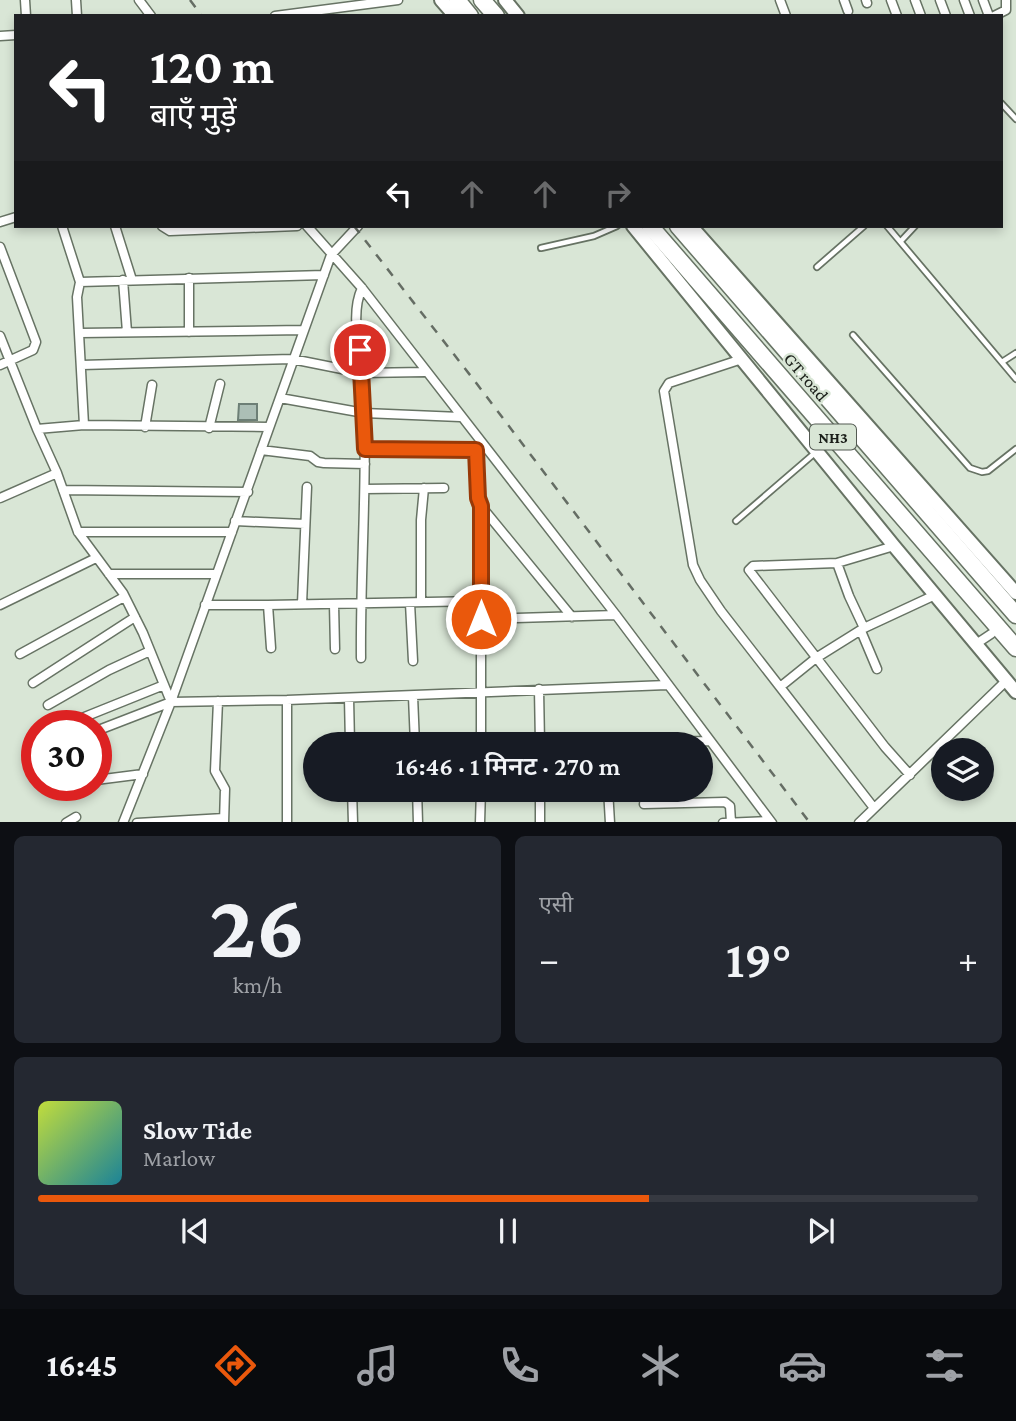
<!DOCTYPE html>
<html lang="hi">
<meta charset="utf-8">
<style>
:root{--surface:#171b24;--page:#242831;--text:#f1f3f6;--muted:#9ea1a6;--line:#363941;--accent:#ea580c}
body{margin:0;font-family:"Crimson Pro","Noto Sans Devanagari",serif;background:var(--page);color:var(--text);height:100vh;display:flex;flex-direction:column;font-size:26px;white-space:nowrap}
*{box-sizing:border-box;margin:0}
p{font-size:23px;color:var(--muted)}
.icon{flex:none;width:38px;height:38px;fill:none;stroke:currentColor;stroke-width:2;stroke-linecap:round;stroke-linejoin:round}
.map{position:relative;height:822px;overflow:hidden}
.details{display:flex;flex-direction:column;gap:14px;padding:14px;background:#0d0f14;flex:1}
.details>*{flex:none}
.hud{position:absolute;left:14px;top:14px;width:989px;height:214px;border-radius:0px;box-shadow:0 4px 10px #0003;background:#202124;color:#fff;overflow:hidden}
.fabs{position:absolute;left:931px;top:738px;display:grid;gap:14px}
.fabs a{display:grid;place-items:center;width:63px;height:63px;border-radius:50%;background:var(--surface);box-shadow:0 4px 10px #0003;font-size:35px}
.speed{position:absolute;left:21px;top:710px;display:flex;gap:14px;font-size:35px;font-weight:700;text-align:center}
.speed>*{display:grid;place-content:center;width:91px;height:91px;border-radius:50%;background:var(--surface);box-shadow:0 4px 10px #0003;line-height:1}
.speed .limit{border:10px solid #d22;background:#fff;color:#111}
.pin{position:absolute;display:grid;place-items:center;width:60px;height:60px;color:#fff;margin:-30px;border:4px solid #fff;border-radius:50%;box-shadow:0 2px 7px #0007}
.me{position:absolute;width:77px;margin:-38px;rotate:0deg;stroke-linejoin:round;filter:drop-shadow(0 0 5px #0008)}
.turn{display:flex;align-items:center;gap:24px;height:147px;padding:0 21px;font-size:32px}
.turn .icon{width:91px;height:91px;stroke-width:2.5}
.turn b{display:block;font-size:49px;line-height:60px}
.lanes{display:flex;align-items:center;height:66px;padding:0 21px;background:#0003;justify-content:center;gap:35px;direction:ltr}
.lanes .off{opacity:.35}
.big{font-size:52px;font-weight:600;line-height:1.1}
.details .widget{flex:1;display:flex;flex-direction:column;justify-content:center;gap:10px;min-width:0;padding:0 24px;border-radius:10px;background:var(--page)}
.details .dial{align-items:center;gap:0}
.dial b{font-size:91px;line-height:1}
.song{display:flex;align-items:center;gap:21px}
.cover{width:84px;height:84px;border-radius:10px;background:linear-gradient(135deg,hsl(70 70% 55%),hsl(190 70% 35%))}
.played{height:7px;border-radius:4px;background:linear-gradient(90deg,var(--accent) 65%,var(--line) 65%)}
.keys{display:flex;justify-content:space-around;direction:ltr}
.heat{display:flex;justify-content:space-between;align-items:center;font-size:38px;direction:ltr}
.details .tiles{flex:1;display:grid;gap:14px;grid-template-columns:1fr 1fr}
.widget:last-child{grid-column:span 2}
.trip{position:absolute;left:303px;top:732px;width:410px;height:70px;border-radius:35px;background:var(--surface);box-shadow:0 4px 10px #0003;font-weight:600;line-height:70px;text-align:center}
.tabs{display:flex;height:112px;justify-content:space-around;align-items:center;background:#090b0e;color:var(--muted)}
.tabs .icon{width:49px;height:49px}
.tabs .on{color:var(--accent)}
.tabs b{font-size:32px;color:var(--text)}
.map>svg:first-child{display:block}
.building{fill:#acbfb6;stroke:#6d7f76;stroke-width:2}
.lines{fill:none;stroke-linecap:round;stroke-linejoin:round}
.lane-casing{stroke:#677364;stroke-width:8}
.street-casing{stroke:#677364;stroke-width:11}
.secondary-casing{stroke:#677364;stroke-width:16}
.highway-casing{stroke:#677364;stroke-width:19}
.lane{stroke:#fff;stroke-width:4.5}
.street{stroke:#fff;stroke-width:8}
.secondary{stroke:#fff;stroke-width:12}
.highway{stroke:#fff;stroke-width:16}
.rail{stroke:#656d64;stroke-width:2.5;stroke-dasharray:9 9;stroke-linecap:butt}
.route-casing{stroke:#983908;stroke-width:18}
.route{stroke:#ea580c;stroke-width:12}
.labels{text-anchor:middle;stroke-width:5;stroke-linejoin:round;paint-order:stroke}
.shield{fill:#d9e6d6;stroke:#535a52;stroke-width:2}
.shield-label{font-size:16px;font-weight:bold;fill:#1a1e19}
.street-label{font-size:18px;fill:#1a1e19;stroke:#d9e6d6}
</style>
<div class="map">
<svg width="1016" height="823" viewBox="0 0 1016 823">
<rect width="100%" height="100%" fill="#d9e6d6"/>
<path class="building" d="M239,404H257V420H238Z"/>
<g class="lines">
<defs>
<path id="lane" d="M1001,103L1016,119
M887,226L1016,379
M901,241L915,226
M541,248L594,236L617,226
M817,267L864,226
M853,335L970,468L982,472L988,471L1016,449
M1002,362L1016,353
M736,521L816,452"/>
<path id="street" d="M25,0L26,16
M76,0L77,16
M139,0L151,16
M780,0L786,16
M844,0L848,11
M866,0L867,3
M891,0L897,16
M915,0L921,16
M940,0L946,16
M964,0L970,16
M983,0L989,16
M275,16L398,0
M994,16L1006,10V0
M0,36L16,35
M0,222L16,217
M62,226L80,282L324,275
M115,226L132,280
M162,226L170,231L297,226
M307,226L362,288L616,615L772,823
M0,247L36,342L33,350L0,365
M123,280L127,332
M80,282L77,297L84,425L268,427
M189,332V278
M80,333L303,330
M0,336L37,429L57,473L78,532L123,593L143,633L171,702L287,700L667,685
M742,359L669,383L664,391L693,565L700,580L721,611L874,808
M82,365L292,359L362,373L425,372
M280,398L364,413L460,417
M145,427L152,385
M209,428L220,384
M37,429L84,425
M364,449L476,450L478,498L481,506V744
M261,450L310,456L318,462L324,463L365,464
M365,489L444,488
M63,490L248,492
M0,498L57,473
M481,506L572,617
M235,521L305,524
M78,532H232
M894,546L837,563L753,566L749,570L885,747L910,775
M837,563L849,596L864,628
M109,574H216
M421,602V520L424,488
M410,603L413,661
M302,604L307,487
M334,604L335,649
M0,605L96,558
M205,605H268L481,601
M268,605L271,648
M481,619L616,615
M861,631L877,669
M976,644L991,634
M20,654L124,597
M361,658C360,563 369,468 362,373C360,346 350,314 362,288
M33,683L135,617
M780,687L816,658L864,628L935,595
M539,689L540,744
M413,696L415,744
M349,698L350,744
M218,701L215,771L225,789L224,823
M48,705L109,670L150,651
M62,726L164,685
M96,731L171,702
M540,742L710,741
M96,780L143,774
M352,789L353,823
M417,789L418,823
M540,789V823
M608,789L610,823
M644,804L725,802L730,806L731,822
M66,823L76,817
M123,823L171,702L331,255L358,226
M137,823L224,818
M287,823V700
M480,823L481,789
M723,823L770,821
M859,823L1006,681"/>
<path id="secondary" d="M441,0L455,16
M505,0L518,16
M633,226L894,546L1016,692
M691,226L1016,593"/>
<path id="highway" d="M457,0L470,16
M482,0L496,16
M650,226L1016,648
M678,226L1016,615"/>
</defs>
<use href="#lane" class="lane-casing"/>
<use href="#street" class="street-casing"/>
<use href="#secondary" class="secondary-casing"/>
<use href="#highway" class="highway-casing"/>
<use href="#lane" class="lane"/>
<use href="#street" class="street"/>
<use href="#secondary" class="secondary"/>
<use href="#highway" class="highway"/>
<path class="rail" d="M190,0L202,16
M354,226L477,384L810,823"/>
</g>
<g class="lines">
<defs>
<path id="route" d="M360,350L365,449L476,450L478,498L481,506V619"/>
</defs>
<use href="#route" class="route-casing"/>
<use href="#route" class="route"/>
</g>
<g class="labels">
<rect class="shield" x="810" y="424.5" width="46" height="25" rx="5"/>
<g class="shield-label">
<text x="833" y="443">NH3</text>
</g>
<g class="street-label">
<text transform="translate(806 377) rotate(49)" y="6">GT road</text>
</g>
</g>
</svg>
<div class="fabs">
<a><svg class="icon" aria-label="layers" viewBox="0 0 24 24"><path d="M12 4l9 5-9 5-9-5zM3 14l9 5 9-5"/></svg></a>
</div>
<div class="speed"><div class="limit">30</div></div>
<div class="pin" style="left:360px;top:350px;background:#d93025"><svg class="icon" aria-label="arrive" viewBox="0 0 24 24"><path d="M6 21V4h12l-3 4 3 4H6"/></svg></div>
<svg class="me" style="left:481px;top:619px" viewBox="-20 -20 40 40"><circle r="17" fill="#ea580c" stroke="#fff" stroke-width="3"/><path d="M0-11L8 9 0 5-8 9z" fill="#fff"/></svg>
<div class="trip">16:46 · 1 मिनट · 270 m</div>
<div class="hud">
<div class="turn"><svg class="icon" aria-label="left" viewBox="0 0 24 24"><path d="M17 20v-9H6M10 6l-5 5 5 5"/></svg><div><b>120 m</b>बाएँ मुड़ें</div></div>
<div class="lanes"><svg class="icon" aria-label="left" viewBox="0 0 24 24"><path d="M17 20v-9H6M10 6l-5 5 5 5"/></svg><svg class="icon off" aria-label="ahead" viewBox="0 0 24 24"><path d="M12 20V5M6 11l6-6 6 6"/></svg><svg class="icon off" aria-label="ahead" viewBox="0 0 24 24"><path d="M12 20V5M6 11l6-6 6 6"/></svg><svg class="icon off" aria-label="right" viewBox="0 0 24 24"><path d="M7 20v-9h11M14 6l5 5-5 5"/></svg></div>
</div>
</div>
<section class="details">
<div class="tiles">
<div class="widget dial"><b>26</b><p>km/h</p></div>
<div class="widget"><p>एसी</p>
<div class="heat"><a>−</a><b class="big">19°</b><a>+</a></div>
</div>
<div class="widget">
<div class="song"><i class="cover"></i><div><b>Slow Tide</b><p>Marlow</p></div></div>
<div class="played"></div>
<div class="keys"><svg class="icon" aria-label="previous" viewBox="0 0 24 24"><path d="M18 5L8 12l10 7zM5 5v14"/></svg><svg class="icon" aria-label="pause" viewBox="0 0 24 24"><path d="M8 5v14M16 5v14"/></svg><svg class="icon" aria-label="next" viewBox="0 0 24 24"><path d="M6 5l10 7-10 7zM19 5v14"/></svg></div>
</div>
</div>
</section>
<nav class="tabs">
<b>16:45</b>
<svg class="icon on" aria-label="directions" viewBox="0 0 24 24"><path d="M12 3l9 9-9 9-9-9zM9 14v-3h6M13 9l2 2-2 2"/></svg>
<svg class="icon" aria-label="music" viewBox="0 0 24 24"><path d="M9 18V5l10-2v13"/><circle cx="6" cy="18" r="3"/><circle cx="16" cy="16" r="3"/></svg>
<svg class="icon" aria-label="phone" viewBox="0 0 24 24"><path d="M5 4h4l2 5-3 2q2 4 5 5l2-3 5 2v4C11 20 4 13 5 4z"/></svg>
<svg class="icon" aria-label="climate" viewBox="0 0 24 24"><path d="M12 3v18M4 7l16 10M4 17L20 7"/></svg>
<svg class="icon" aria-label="car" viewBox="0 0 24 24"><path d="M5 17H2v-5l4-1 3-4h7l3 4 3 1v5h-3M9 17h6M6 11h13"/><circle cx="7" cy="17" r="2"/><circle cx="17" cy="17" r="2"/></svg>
<svg class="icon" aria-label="filters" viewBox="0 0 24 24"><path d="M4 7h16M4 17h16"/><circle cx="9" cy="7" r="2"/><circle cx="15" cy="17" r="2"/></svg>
</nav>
